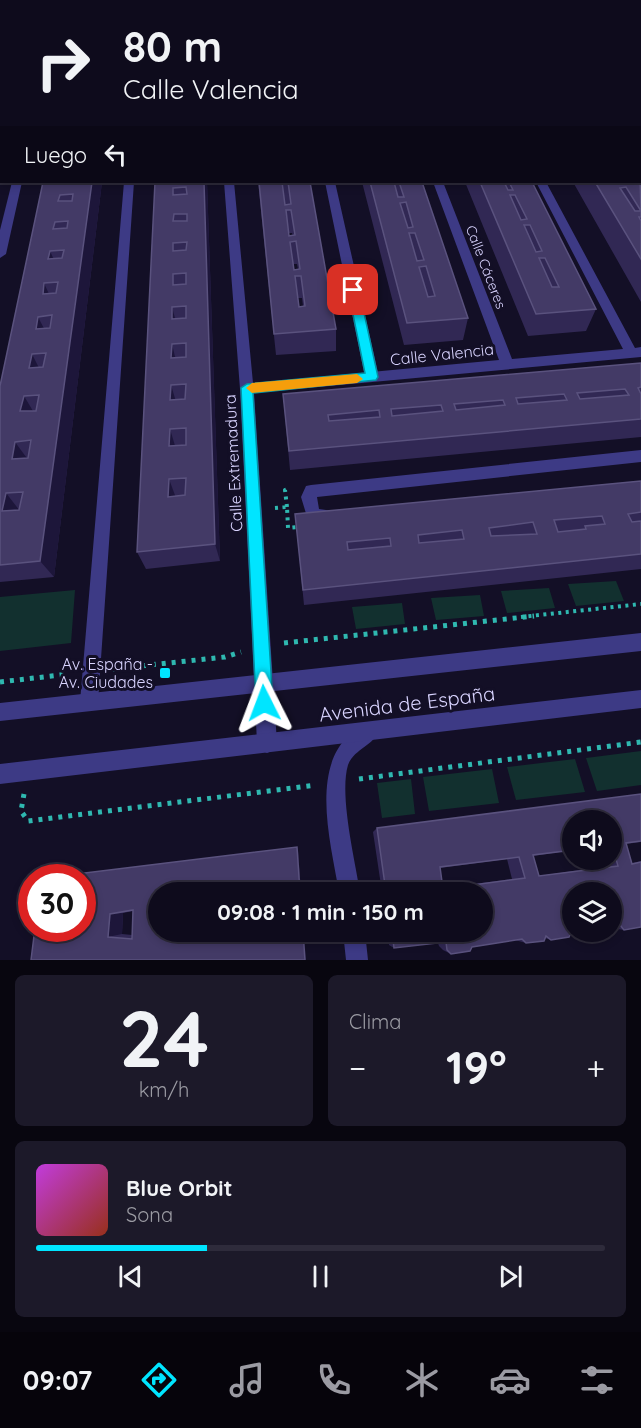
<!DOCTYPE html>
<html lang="es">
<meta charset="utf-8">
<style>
:root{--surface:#0e0b1c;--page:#1c1929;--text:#f1f3f6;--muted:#9b9ba3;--line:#2e2b3b;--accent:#00e5ff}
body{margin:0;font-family:Quicksand,sans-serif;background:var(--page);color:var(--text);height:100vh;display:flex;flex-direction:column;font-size:22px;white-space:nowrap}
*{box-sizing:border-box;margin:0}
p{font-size:20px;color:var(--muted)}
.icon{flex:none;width:33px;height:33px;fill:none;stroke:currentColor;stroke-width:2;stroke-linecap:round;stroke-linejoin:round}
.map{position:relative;height:960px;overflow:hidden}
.drawer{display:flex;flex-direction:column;gap:15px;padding:15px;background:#08060f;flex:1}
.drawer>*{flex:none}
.hud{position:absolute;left:0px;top:0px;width:642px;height:183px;box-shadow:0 3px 9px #0003,0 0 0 2px var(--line);background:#0e0b1c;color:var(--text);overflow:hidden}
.fabs{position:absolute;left:562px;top:810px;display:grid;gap:12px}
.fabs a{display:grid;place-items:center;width:60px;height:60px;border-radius:50%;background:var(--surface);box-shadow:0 3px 9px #0003,0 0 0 2px var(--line);font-size:30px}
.speed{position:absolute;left:18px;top:864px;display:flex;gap:12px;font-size:30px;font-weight:700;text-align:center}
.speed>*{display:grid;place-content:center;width:78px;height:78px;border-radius:50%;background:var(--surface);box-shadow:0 3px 9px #0003,0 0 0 2px var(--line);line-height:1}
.speed .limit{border:9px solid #d22;background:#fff;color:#111}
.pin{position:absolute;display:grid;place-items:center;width:51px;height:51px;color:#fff;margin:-26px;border-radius:12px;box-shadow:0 3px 9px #0006}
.me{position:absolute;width:66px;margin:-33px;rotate:357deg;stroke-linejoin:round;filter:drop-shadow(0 0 4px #0008)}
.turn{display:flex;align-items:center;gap:21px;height:126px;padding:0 24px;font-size:27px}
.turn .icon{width:78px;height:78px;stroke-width:2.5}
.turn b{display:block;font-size:42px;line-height:51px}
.then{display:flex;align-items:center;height:57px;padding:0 24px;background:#0003;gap:12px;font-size:22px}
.big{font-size:45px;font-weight:800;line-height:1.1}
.drawer .widget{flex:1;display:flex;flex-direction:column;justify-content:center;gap:9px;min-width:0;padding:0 21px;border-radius:9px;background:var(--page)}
.drawer .dial{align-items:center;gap:0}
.dial b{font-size:78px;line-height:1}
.song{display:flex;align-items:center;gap:18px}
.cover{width:72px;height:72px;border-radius:9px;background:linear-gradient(135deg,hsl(290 70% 55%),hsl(10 70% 35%))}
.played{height:6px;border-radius:3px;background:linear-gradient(90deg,var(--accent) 30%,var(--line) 30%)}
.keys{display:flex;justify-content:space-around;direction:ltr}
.heat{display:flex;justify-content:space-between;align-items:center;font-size:33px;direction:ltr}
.drawer .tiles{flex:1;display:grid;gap:15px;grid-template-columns:1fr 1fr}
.widget:last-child{grid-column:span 2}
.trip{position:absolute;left:148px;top:882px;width:345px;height:60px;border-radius:30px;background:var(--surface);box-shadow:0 3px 9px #0003,0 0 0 2px var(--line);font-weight:800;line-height:60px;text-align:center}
.tabs{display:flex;height:96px;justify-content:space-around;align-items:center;background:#06040b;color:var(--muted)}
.tabs .icon{width:42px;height:42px}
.tabs .selected{color:var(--accent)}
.tabs b{font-size:27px;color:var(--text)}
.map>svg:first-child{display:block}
.green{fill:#12302f}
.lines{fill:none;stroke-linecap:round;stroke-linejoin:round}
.path-far1{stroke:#2fb8b0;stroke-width:4;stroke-dasharray:3 4.5;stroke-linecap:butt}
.path{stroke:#2fb8b0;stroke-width:5;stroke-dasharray:4 6;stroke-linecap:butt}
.service{fill:#3d3a85;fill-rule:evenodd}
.pedestrian{fill:#3d3a85;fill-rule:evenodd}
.minor{fill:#3d3a85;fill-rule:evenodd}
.tertiary{fill:#3d3a85;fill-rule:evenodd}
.wall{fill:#312854;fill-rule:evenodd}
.shaded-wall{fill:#1d163a}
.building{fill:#433a66;stroke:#5a527e;stroke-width:1.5;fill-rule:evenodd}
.route{fill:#00e5ff;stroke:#0095a6;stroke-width:1.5}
.slow{fill:#f59e0b}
.poi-dot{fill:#00e5ff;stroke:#130f26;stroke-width:2}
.labels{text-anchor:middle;stroke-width:6;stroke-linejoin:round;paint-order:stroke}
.far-street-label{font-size:14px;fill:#d9d4ff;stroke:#130f26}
.street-label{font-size:16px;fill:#d9d4ff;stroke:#130f26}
.poi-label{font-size:16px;fill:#d9d4ff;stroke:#130f26;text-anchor:end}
.near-street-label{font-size:20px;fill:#d9d4ff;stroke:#130f26}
</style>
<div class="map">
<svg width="641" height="960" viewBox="0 0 641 960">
<rect width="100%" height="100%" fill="#130f26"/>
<path class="green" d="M616,581L624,601L576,606L568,584Z
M549,588L555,608L507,613L501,591Z
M75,590L71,643L0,651V597Z
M480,595L484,616L436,620L431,598Z
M402,603L405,624L356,629L352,607Z
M641,751V785L597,791L586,758Z
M575,759L585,792L516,800L507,767Z
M492,769L499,803L429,811L423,777Z
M411,779L415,814L382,818L377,783Z"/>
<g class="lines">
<path class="path-far1" d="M287,507L285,490L289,489
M275,508L287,507L288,528L299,527
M521,617L641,604"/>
<path class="path" d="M284,643L534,616
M112,669L225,657L241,652
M0,682L69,674
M359,779L641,742
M24,794L21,811L28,821L316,785"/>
<path class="service" d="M287,0H295V2H287Z
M124,182H134L98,702L96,709L89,711L82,709L80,702Z
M325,182H335L379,377L372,382L365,377Z
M641,450V462L317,497L319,509L333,511L336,516L333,521L328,523L308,520L301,497L306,486L311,485Z"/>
<path class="pedestrian" d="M138,0H146V2H138Z"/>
<path class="minor" d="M213,0H221V2H213Z
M365,0H373V2H365Z
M440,0H448L449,2H441Z
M528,0H536L537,2H529Z
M640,36H641V40H640Z
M640,154H641V161H640Z
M224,182H234L253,383L499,360L433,182H443L512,359L623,349L536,182H546L635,348L641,347V357L254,393L277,743L274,750L267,753L260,750L257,743L240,389Z
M370,722L377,724L379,731C374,745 354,749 348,765C339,795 355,860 360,892H339C330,838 304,749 370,722Z
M343,932H365L368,960H346Z"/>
<path class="tertiary" d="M57,0H65V2H57Z
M12,182H22L6,254L0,258V230Z
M641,633V651L0,721V703Z
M641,690V708L0,784V764Z"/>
</g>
<path class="wall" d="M236,0H274L275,2H236Z
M391,0H440L441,2H392Z
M468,0H522H504L505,2H469Z
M544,0H641V30L640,2H544Z
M641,178V302L573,182H640Z
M43,182H102L54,577L0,582V386Z
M155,182H207L220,561L146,569L137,552Z
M258,182H310L336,329V351L276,355ZM289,233H292L293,236H289ZM293,264H297L298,269L294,270ZM298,298H302L303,306L299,307Z
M362,182H422L468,318L463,340L404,345Z
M465,182H532L596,309L586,331L528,336Z
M641,363V437L290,470L283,394Z
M641,481V569L304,605L295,514Z
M641,794V842L626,844L632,863L641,861V927L624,930L612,928V892L571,933L551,940L545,938L526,943L515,940L472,947L451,954L443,950L439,946L438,943L394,948L389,945L388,932H483V892H382L373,832L377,828ZM573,820H612V860H598L600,867L539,876L533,856L573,850ZM507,859L512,879L443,888L440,868Z
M298,850L301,892H159V932L306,960H31L82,878ZM133,911L132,935L122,934L123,913Z"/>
<path class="shaded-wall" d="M92,182H102L54,577L40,561Z
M204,182H207L220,561L215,544Z
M50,251L60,273L48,259Z
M44,283L54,305L43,294Z
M172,307L178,329L172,319Z
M38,317L49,338L36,329Z
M172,344L177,365L171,358Z
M32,354L43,376L29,368Z
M171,385L177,405L170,400Z
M24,396L36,416L20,411Z
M170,429L176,449L169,446Z
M15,442L29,461L12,459Z
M169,479L176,498L168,497Z
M6,493L20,511H2Z
M297,847L298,850L301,892H300Z
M123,913L122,934L108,937L110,914Z
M303,932H304L306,960H305Z"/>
<path class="building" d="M80,0H121V2H80Z
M160,0H200V2H185V1L160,2Z
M237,0H251V2H237Z
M260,0H274L275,2H261Z
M319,0H358V2H319Z
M402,0H440L441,2H403Z
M483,0H522L523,2H509V0H499L500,2H484Z
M563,0H637L639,2H564Z
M640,178L641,211L626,187L620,188L635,211H641V217H639L641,221V259L595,182H640Z
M43,182H92L40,561L0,565V386ZM73,194L72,201H58L60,195ZM68,221L67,228L53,229L55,222ZM64,250L62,258L48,259L50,251ZM58,282L56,293L43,294L44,283ZM52,315L50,328L36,329L38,317ZM46,353L43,367L29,368L32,354ZM39,395L36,411H20L24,396ZM31,440L28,458L12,459L15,442ZM23,492L19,510L2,511L6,493Z
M155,182H204L215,544L137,552ZM186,187L187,194L173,195V188ZM174,214H187V221H173ZM187,242L186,250L173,251V243ZM186,273V284L173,285V274ZM186,306V318L172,319V307ZM186,343V357L171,358L172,344ZM186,384L185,399L170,400L171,385ZM186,428V445L169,446L170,429ZM186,478L185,495L168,497L169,479Z
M259,182H282L285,205L291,204L288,182H310L336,329L274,334ZM286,210H291L295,235L289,236ZM296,241L300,269L294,270L290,242ZM295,276H301L305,306L299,307Z
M370,182H394L398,197H404L399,182H422L468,318L407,323ZM406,202L413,227L408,228L400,203ZM409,233H415L424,260L417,261ZM426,266L435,296L428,297L419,267Z
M480,182H504L508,190H513L509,182H532L596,309L536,314ZM510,195H515L527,219L521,220ZM524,225H530L542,251L536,252ZM539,258H545L559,287H552Z
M641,363V387L638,388L641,394V419L289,451L283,394ZM625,389L629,395L580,399L577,393ZM564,394L567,400L518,404L516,398ZM503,400L505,405L456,410L454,404ZM441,405L443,411L392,416L391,409ZM379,410L380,417L329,421L328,415Z
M641,481V512L628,514L632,522L641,521V554L303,590L295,514ZM602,516L605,524L585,526L586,529L558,532L554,520ZM533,522L537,534L491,536L489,528ZM462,530L464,539L419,543L418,535ZM390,538L391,546L348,550L347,542Z
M641,794V841L626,843L632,864L641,862V927L624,930L620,925L612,926V892H573V932H579L571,933L569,937L551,940L546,936L544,941L526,943L522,939L472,947L470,951L451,954L447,950L446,942L394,948L392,932H483V892H386L377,828ZM573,820H612V845L618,866L539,876L533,855L573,850ZM519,857L525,878L443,889L440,867Z
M297,847L300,892H159V932H303L305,960H31L35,928H82V878H44ZM133,910L132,939L108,937L110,914Z"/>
<path class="route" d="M353,287L359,290L378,377L376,380L253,393L273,703L270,709L264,712L259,709L256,703L241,388L247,384L365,373L348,290Z"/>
<path class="slow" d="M357,374L363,379L357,383L252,393L246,388L252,383Z"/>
<rect class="poi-dot" x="159" y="667" width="12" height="12" rx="3"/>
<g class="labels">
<g class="far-street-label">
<text transform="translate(486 267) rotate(69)" y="5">Calle Cáceres</text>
</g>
<g class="street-label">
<text transform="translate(442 354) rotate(-6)" y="6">Calle Valencia</text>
<text transform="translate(233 463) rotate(-93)" y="6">Calle Extremadura</text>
</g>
<g class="poi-label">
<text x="153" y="670">Av. España -<tspan x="153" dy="18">Av. Ciudades</tspan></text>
</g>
<g class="near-street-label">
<text transform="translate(407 704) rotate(-7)" y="7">Avenida de España</text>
</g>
</g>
</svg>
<div class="fabs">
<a><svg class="icon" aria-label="sound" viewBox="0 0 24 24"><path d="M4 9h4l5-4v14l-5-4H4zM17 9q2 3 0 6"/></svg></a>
<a><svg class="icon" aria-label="layers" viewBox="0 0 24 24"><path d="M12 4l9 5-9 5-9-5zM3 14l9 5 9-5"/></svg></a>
</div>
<div class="speed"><div class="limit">30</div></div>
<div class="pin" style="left:353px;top:290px;background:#d93025"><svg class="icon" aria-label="arrive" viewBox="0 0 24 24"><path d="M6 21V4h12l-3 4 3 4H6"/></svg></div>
<svg class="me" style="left:264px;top:703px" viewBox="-20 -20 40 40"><path d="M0-17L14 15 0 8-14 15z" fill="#00e5ff" stroke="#fff" stroke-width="4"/></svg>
<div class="trip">09:08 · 1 min · 150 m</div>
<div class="hud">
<div class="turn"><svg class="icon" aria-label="right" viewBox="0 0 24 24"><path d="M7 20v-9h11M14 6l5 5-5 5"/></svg><div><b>80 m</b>Calle Valencia</div></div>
<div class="then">Luego<svg class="icon" aria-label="left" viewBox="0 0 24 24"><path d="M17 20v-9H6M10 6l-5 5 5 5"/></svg></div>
</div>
</div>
<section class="drawer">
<div class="tiles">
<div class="widget dial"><b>24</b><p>km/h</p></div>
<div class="widget"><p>Clima</p>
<div class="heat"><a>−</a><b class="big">19°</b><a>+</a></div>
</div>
<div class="widget">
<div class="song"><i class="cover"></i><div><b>Blue Orbit</b><p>Sona</p></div></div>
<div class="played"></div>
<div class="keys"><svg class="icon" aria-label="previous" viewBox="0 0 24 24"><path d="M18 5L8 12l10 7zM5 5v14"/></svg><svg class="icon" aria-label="pause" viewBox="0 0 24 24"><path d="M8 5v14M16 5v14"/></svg><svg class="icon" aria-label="next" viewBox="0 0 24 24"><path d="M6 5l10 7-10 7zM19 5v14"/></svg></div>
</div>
</div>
</section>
<nav class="tabs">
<b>09:07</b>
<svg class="icon selected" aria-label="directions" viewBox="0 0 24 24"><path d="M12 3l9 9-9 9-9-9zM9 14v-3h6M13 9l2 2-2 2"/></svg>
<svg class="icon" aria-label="music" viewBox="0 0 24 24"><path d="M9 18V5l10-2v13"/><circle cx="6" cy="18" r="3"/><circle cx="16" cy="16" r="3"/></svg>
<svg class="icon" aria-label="phone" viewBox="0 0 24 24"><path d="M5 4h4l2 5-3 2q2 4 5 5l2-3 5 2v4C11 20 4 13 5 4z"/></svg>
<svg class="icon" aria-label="climate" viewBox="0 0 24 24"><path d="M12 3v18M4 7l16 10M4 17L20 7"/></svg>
<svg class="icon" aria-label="car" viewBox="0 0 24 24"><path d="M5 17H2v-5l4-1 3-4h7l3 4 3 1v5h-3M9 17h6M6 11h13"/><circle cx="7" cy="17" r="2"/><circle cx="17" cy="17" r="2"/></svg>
<svg class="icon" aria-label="filters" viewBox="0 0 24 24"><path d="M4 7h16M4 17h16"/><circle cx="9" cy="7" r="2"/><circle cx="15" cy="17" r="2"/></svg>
</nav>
